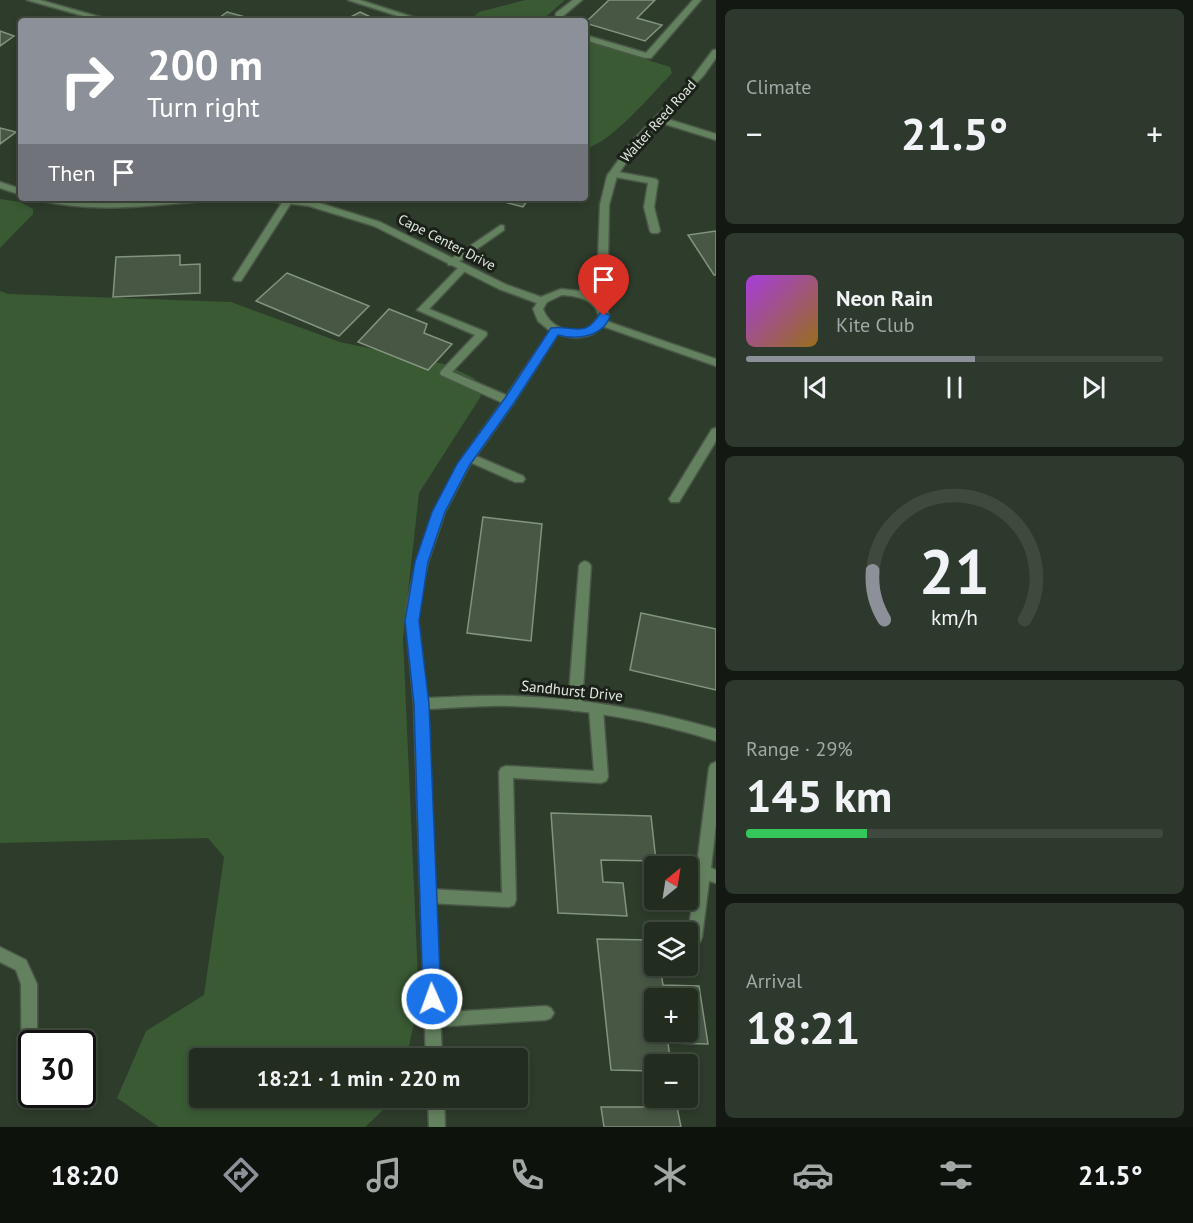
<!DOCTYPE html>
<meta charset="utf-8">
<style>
:root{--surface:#222d20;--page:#2e392d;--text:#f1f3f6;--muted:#a2a8a5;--line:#3f493e;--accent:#8c9099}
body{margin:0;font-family:"PT Sans",sans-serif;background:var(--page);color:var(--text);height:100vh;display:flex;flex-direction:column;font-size:22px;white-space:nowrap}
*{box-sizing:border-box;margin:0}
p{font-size:20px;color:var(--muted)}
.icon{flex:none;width:33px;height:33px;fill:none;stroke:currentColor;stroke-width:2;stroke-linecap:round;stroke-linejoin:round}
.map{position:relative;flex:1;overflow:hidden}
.drawer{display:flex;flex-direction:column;gap:9px;padding:9px;background:#131912;width:477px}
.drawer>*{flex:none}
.banner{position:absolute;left:18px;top:18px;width:570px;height:183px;border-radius:6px;box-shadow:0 3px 9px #0003,0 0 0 2px var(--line);background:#8c9099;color:#fff;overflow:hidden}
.needle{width:39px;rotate:30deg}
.fabs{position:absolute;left:644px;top:856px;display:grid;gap:12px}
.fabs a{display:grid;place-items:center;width:54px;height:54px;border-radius:6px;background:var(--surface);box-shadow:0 3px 9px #0003,0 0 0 2px var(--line);font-size:30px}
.speed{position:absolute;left:18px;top:1030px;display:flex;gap:12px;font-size:30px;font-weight:700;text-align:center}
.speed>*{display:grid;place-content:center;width:78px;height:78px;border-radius:50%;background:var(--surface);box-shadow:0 3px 9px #0003,0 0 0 2px var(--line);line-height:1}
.speed .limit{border:3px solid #111;border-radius:9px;background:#fff;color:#111}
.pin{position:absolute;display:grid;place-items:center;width:51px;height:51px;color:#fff;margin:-62px -26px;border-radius:50% 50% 50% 0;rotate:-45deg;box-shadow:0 0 6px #0007}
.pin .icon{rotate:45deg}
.me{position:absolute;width:66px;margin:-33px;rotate:358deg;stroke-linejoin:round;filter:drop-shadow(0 0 4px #0008)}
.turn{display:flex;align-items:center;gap:21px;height:126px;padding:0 30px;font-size:27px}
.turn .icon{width:78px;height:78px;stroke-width:2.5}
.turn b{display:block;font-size:42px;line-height:51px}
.then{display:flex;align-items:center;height:57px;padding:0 30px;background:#0003;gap:12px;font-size:22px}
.big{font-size:45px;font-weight:800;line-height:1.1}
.drawer .tile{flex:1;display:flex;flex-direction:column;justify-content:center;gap:9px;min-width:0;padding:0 21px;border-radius:9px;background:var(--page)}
.drawer .dial{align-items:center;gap:0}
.dial svg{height:156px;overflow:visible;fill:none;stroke:var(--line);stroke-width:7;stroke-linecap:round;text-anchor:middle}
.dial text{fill:var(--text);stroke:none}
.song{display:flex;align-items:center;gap:18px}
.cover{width:72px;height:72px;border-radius:9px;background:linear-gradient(135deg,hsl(280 70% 55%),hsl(40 70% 35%))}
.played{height:6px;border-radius:3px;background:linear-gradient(90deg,var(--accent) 55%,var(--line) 55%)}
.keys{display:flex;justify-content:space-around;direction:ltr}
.heat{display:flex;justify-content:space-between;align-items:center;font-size:33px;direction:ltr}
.charge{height:9px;border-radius:4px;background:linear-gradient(90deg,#34c759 29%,var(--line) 0)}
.trip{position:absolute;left:189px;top:1048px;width:339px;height:60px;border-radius:6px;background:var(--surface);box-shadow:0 3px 9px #0003,0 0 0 2px var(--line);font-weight:800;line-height:60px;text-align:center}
.dock{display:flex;height:96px;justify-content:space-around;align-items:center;background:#0e120d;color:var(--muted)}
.dock .icon{width:42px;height:42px}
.dock .active{color:var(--accent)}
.dock b{font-size:27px;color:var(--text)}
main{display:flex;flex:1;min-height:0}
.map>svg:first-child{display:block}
.green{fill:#395a33}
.building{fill:#475744;stroke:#82937e;stroke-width:1.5;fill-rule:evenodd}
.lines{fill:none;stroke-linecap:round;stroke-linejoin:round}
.lane-casing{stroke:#4a5847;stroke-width:3}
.street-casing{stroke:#4a5847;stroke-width:3}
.lane{fill:#64815f;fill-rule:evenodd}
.street{fill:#64815f;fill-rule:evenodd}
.route{fill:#1a73e8;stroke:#114b97;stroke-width:1.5}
.labels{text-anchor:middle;stroke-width:6;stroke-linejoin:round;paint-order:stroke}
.far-street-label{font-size:14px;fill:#dfe8dd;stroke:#1b2119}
.street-label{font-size:15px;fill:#dfe8dd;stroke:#1b2119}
</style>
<main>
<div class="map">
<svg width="716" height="1127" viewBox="0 0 716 1127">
<rect width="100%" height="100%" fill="#2e3c2b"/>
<path class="green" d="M525,0H565L541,21H469L479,12Z
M585,40L670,67L672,73C652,94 612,142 585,149Z
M0,199L20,202L33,209V214L0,248Z
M0,291L8,294L231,302L340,342L444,364L474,378L481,396L419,493L403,638L419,1001L406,1059H200V1098H396L365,1127H159L117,1098L146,1031L204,995L224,857L208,838L0,843Z"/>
<path class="building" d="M609,0H655L637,18L662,25L645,41L585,23Z
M227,12L260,21H215Z
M360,12L379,21H343Z
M0,31L14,36L0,46Z
M0,128L16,132L0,144Z
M490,198H529L523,207Z
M716,231V275H714L688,235Z
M180,255V265L200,264V293L113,297L116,257Z
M287,273L369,306L339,336L256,301Z
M389,309L427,324L424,333L452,344L428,370L358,342Z
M483,517L542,524L531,641L467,633Z
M641,613L716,629V690L630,670Z
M551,813L651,816L656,861L601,860L603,882L623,883L627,916L558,913Z
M597,939L654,940V966H660L663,985L699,986L708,1044L668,1043L671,1065H654V1071L611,1070ZM654,999H687V1032H654Z
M601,1107H677L681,1127H604Z"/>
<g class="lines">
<defs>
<path id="lane" d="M348,0H360L425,21H413Z
M573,0H582L563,16V21H555L556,13Z
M693,0H701L651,58H645L585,40V35L646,53Z
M658,116L716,134V140L655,121V117Z
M613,171L656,179L658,181L654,207L660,231L658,233H652L650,231L644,207L648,183L610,176L608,174Z
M285,198H291L293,200L241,281H235L233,279Z
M501,225L504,226V230L454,265H448V261Z
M463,265L466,266V270L429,309L486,332L487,334L486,336L452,372L513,398L514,401L513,404H505L441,375L440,373L441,371L475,335L417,310L460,266Z
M716,428V441L679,502H671L669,499L671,496L712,429Z
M469,453L523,476L525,479L523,482H515L465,460L463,457L465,454Z
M585,561L589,563L591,566L582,706L580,710L575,711L570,710L568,706L579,566L581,563Z
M596,704L601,705L603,709L608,777L606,781L601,783L513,778L516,900L514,905L509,907L428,903L423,901L421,896L423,891L428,889L502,893L499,772L501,768L506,766L594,771L589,709L591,705Z
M716,762V824L711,868L716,870V883L709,881L702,937L700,942L695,944L690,942L688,937L709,768L711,764Z
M0,947L26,960L37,984V1044H32L30,1095L24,1093L22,1087L21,984L16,970L0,962Z
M546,1006L551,1008L554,1013L551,1018L546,1020L433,1027L428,1025L425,1020L428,1015L433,1013Z"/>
<path id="street" d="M27,0H40L114,21H101Z
M713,50H716V58L704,75L639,144L617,176L609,205L608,260L601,275L588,293C599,297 606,304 609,316L606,321L716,359V366L602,326C592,340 572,339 558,334L513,404L469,466L445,512L428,562L419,605L418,621L427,698C456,697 485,695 514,696C582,698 650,710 716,729V741C650,720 581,708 511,706C483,705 455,708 428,709L442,1059H426L414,704L406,621L407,605L416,562L433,512L460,461L505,398L550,331L538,321L533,309L537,303L499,289L374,226L309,206L268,201L263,198L310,200L380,222L507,285L541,297L561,289L579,291L591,275L598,260L600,205L607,176L633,140L686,86ZM562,295C578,296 594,299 599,316C596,320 593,325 589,327C572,338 549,326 543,309L547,302Z
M0,182L21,189V195L0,188Z
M36,198L101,202L209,198L204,201C148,206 93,213 38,200Z
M428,1098H444L445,1127H429Z"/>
</defs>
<use href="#lane" class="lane-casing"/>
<use href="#street" class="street-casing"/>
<use href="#lane" class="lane"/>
<use href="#street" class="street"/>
</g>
<path class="route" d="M604,312L610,316C603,337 577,340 558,335L514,403L469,466L445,512L428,562L419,621L429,704L441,999L438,1005L432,1007L426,1005L423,999L414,704L405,621L415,562L432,512L457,464L505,398L551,328C570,324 586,340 600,313Z"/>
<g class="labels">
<g class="far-street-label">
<text transform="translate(658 121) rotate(-48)" y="5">Walter Reed Road</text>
<text transform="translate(447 242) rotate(27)" y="5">Cape Center Drive</text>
</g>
<g class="street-label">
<text transform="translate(572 691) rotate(6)" y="5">Sandhurst Drive</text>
</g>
</g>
</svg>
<div class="fabs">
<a><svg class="needle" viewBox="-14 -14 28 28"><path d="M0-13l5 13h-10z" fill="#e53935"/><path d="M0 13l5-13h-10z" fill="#a2a8a5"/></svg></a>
<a><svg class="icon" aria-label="layers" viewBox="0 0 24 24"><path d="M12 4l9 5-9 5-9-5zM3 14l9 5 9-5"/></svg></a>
<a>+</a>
<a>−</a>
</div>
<div class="speed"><div class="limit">30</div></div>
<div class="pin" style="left:604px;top:316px;background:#d93025"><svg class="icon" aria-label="arrive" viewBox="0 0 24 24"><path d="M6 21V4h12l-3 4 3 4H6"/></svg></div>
<svg class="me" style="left:432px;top:999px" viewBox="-20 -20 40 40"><circle r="17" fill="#1a73e8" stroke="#fff" stroke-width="3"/><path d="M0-11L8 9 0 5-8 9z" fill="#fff"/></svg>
<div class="trip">18:21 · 1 min · 220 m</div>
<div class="banner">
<div class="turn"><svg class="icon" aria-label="right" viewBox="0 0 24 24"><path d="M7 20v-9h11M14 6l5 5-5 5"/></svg><div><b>200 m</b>Turn right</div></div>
<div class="then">Then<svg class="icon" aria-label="arrive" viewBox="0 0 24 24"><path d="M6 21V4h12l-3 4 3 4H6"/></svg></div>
</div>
</div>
<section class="drawer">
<div class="tile"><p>Climate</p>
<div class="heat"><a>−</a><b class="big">21.5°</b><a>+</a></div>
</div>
<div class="tile">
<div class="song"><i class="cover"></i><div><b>Neon Rain</b><p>Kite Club</p></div></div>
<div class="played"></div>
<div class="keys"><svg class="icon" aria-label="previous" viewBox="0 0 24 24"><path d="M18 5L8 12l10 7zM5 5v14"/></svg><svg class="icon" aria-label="pause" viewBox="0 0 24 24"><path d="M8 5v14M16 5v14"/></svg><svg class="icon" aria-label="next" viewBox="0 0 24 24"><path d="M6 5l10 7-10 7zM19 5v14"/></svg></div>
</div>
<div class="tile dial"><svg viewBox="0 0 100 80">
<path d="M14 69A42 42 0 1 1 86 69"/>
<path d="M14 69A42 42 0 0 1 8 44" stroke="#8c9099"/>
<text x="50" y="56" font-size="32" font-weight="700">21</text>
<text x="50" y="72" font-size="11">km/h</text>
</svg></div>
<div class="tile"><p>Range · 29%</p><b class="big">145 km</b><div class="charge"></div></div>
<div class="tile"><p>Arrival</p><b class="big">18:21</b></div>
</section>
</main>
<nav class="dock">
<b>18:20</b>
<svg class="icon active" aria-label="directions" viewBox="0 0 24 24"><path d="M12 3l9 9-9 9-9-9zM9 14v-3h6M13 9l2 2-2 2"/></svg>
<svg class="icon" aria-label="music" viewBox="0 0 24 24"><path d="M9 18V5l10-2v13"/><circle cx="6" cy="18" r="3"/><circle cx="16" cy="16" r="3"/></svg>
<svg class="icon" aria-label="phone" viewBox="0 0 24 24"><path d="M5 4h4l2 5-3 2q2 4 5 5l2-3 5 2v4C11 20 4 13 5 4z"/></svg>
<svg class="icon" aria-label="climate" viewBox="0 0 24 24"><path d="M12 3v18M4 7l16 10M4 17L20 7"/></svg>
<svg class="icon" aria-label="car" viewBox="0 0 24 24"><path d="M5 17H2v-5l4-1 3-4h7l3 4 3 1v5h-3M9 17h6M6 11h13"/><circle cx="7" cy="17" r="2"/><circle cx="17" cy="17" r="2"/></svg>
<svg class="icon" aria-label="filters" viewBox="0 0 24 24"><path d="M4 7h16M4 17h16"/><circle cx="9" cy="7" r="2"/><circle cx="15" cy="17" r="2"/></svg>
<b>21.5°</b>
</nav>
